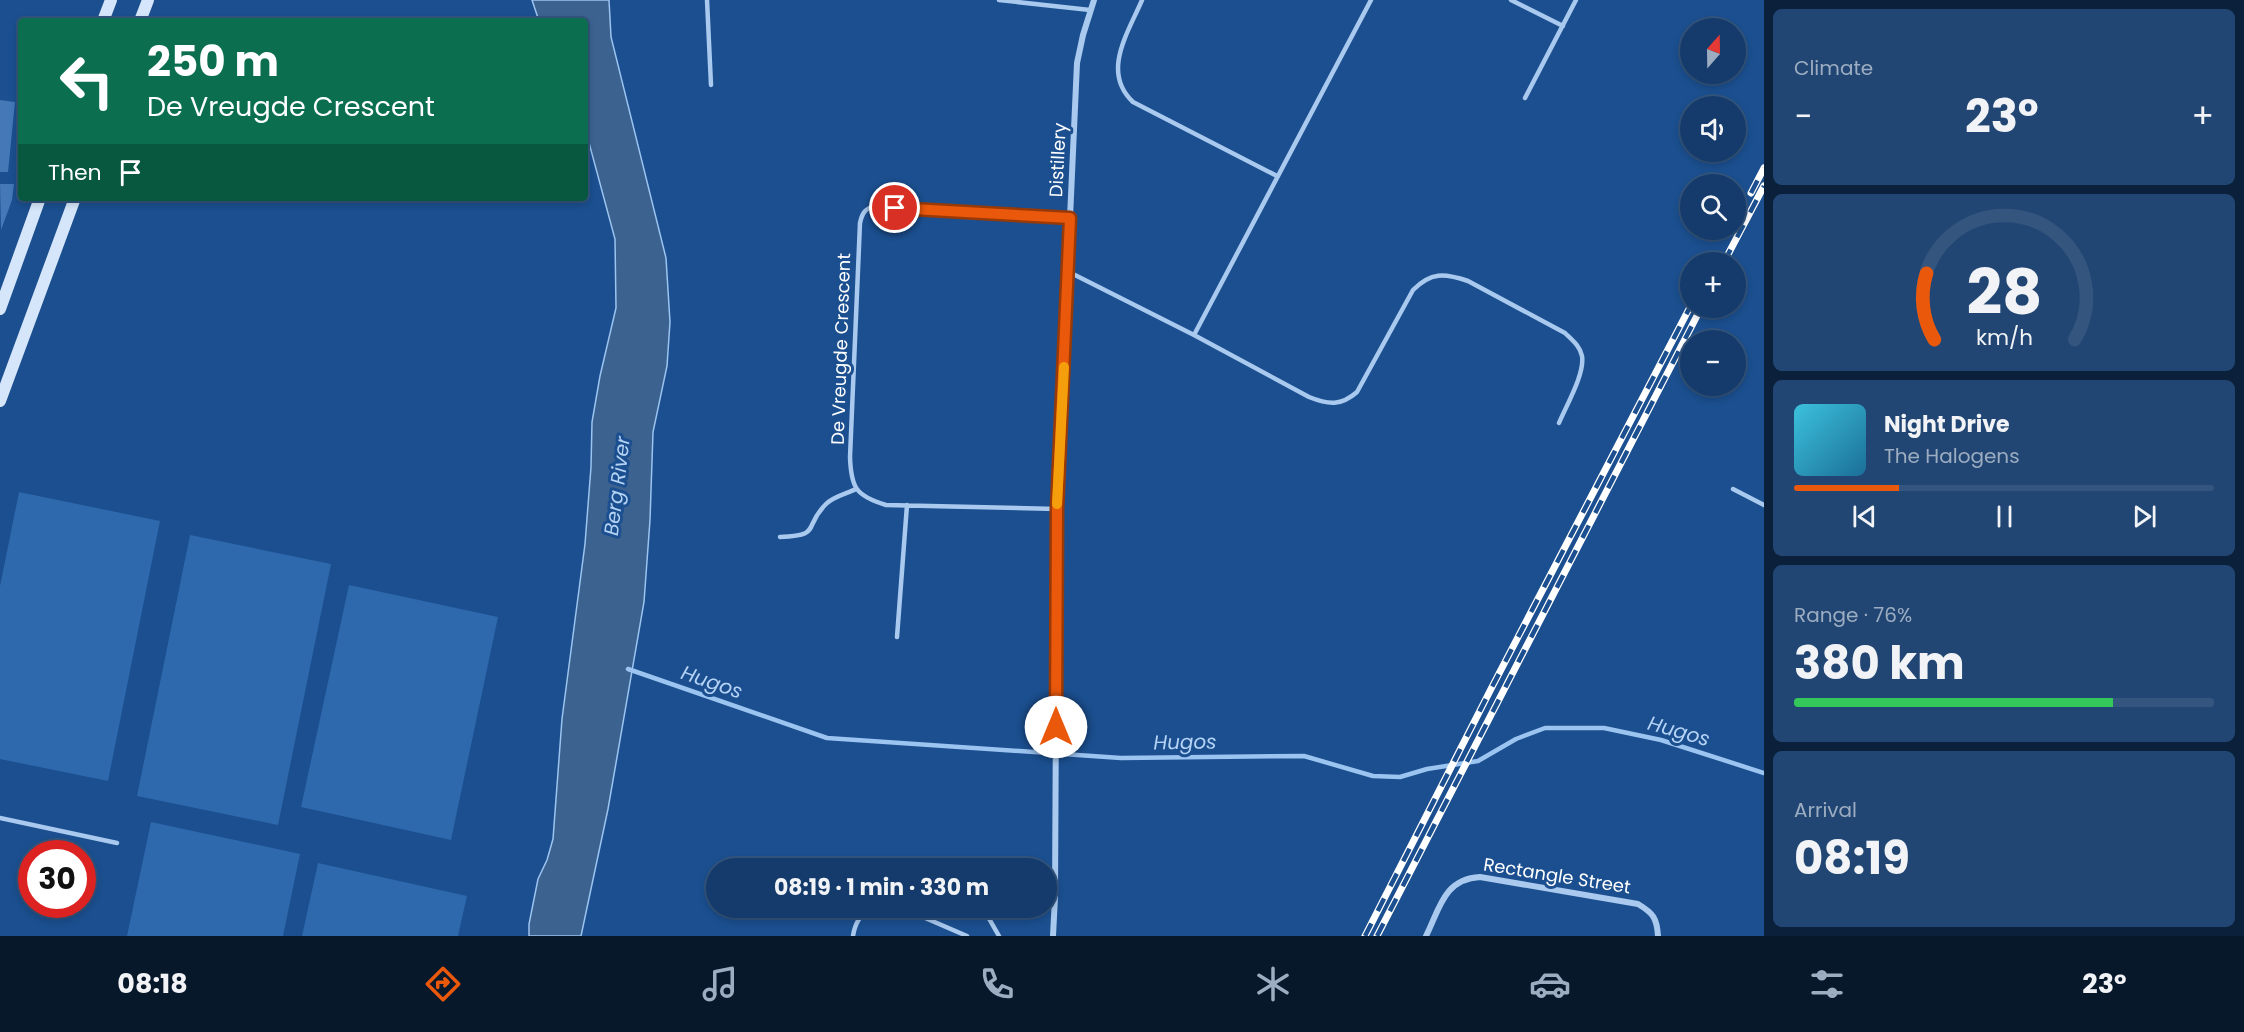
<!DOCTYPE html>
<meta charset="utf-8">
<style>
:root{--surface:#143b6b;--page:#214673;--text:#f1f3f6;--muted:#9dadc1;--line:#33557e;--accent:#ea580c}
body{margin:0;font-family:Poppins,sans-serif;background:var(--page);color:var(--text);height:100vh;display:flex;flex-direction:column;font-size:22px;white-space:nowrap}
*{box-sizing:border-box;margin:0}
p{font-size:20px;color:var(--muted)}
.icon{flex:none;width:33px;height:33px;fill:none;stroke:currentColor;stroke-width:2;stroke-linecap:round;stroke-linejoin:round}
.map{position:relative;flex:1;overflow:hidden}
.side{display:flex;flex-direction:column;gap:9px;padding:9px;background:#0b203b;width:480px}
.side>*{flex:none}
.banner{position:absolute;left:18px;top:18px;width:570px;height:183px;border-radius:6px;box-shadow:0 3px 9px #0003,0 0 0 2px var(--line);background:#0b6e4f;color:#fff;overflow:hidden}
.needle{width:39px;rotate:20deg}
.tools{position:absolute;left:1680px;top:18px;display:grid;gap:12px}
.tools a{display:grid;place-items:center;width:66px;height:66px;border-radius:50%;background:var(--surface);box-shadow:0 3px 9px #0003,0 0 0 2px var(--line);font-size:30px}
.speed{position:absolute;left:18px;top:840px;display:flex;gap:12px;font-size:30px;font-weight:700;text-align:center}
.speed>*{display:grid;place-content:center;width:78px;height:78px;border-radius:50%;background:var(--surface);box-shadow:0 3px 9px #0003,0 0 0 2px var(--line);line-height:1}
.speed .limit{border:9px solid #d22;background:#fff;color:#111}
.pin{position:absolute;display:grid;place-items:center;width:51px;height:51px;color:#fff;margin:-26px;border:3px solid #fff;border-radius:50%;box-shadow:0 2px 6px #0007}
.me{position:absolute;width:66px;margin:-33px;rotate:0deg;stroke-linejoin:round;filter:drop-shadow(0 0 4px #0008)}
.turn{display:flex;align-items:center;gap:21px;height:126px;padding:0 30px;font-size:27px}
.turn .icon{width:78px;height:78px;stroke-width:2.5}
.turn b{display:block;font-size:42px;line-height:51px}
.then{display:flex;align-items:center;height:57px;padding:0 30px;background:#0003;gap:12px;font-size:22px}
.big{font-size:45px;font-weight:700;line-height:1.1}
.side .widget{flex:1;display:flex;flex-direction:column;justify-content:center;gap:9px;min-width:0;padding:0 21px;border-radius:9px;background:var(--page)}
.side .dial{align-items:center;gap:0}
.dial svg{height:156px;overflow:visible;fill:none;stroke:var(--line);stroke-width:7;stroke-linecap:round;text-anchor:middle}
.dial text{fill:var(--text);stroke:none}
.song{display:flex;align-items:center;gap:18px}
.cover{width:72px;height:72px;border-radius:9px;background:linear-gradient(135deg,hsl(190 70% 55%),hsl(200 70% 35%))}
.played{height:6px;border-radius:3px;background:linear-gradient(90deg,var(--accent) 25%,var(--line) 25%)}
.keys{display:flex;justify-content:space-around;direction:ltr}
.heat{display:flex;justify-content:space-between;align-items:center;font-size:33px;direction:ltr}
.charge{height:9px;border-radius:4px;background:linear-gradient(90deg,#34c759 76%,var(--line) 0)}
.trip{position:absolute;left:706px;top:858px;width:351px;height:60px;border-radius:30px;background:var(--surface);box-shadow:0 3px 9px #0003,0 0 0 2px var(--line);font-weight:700;line-height:60px;text-align:center}
.dock{display:flex;height:96px;justify-content:space-around;align-items:center;background:#08182b;color:var(--muted)}
.dock .icon{width:42px;height:42px}
.dock .selected{color:var(--accent)}
.dock b{font-size:27px;color:var(--text)}
main{display:flex;flex:1;min-height:0}
.map>svg:first-child{display:block}
.green{fill:#2e69ad}
.water{fill:#3c6290;stroke:#9cc4f0;stroke-width:1.5}
.lines{fill:none;stroke-linecap:round;stroke-linejoin:round}
.stream{stroke:#9cc4f0;stroke-width:4.5}
.building{fill:#4478b7}
.lane{stroke:#a9c9ee;stroke-width:4.5}
.street{stroke:#a9c9ee;stroke-width:6}
.secondary{stroke:#d6e6fa;stroke-width:12}
.rail-casing{stroke:#fff;stroke-width:7}
.rail{stroke:#1b4f8f;stroke-width:4.5;stroke-dasharray:14;stroke-linecap:butt}
.route-casing{stroke:#983908;stroke-width:15}
.route{stroke:#ea580c;stroke-width:10}
.slow{stroke:#f59e0b;stroke-width:10}
.labels{text-anchor:middle;stroke-width:6;stroke-linejoin:round;paint-order:stroke}
.street-label{font-size:18px;fill:#fff;stroke:#1b4f8f}
.water-label{font-size:20px;font-style:italic;fill:#b5d3f5;stroke:#1b4f8f}
</style>
<main>
<div class="map">
<svg width="1764" height="936" viewBox="0 0 1764 936">
<rect width="100%" height="100%" fill="#1b4f8f"/>
<path class="green" d="M19,492L160,521L108,781L0,759V586Z
M190,535L331,564L278,825L137,796Z
M349,585L498,617L451,840L301,807Z
M151,822L300,854L283,936H127Z
M318,863L467,896L458,936H302Z"/>
<path class="water" d="M532,0H609L611,37L666,258L670,322L667,366L653,432L650,520L644,602L608,809L581,936H529V924L538,879L547,860L553,839L562,719L585,544L591,467L592,422L600,376L616,308L615,239L585,128V21H539Z"/>
<g class="lines">
<path class="stream" d="M628,669L827,738L1121,758L1304,756L1373,776L1400,777L1427,769L1478,761L1516,739L1545,728H1604L1661,740L1764,773"/>
</g>
<path class="building" d="M0,100L15,102L8,172H0Z
M0,184H14L12,200L1,230Z"/>
<g class="lines">
<path class="lane" d="M707,0L711,85
M999,0L1090,10
M1142,0C1128,33 1101,72 1133,102L1277,176
M1511,0L1563,26
M1525,98L1576,0
M1069,272L1194,335L1309,397C1329,405 1341,406 1357,392L1413,290C1431,272 1444,273 1468,281L1565,333C1572,340 1580,346 1582,356C1585,374 1566,406 1559,423
M1194,335L1371,0
M1733,489L1764,505
M1057,509L886,505C856,496 851,488 850,457L860,223C862,214 864,210 873,206L1070,218
M780,537C823,535 802,528 826,504C834,496 846,494 856,489
M897,637L907,505
M0,818L117,843
M895,908L916,914L967,936
M983,908L999,936
M853,936C855,923 860,915 871,908"/>
<path class="street" d="M1053,936L1055,897L1057,509L1070,218L1077,63L1083,35L1094,0
M1426,936C1440,908 1444,879 1480,877L1638,904C1653,913 1657,918 1658,936"/>
<path class="secondary" d="M103,21L111,0
M140,21L148,0
M0,309L40,198
M0,401L75,198"/>
<defs>
<path id="rail" d="M1751,193L1764,168
M1724,262L1764,186
M1365,936L1492,687L1690,307
M1377,936L1701,308"/>
</defs>
<use href="#rail" class="rail-casing"/>
<use href="#rail" class="rail"/>
</g>
<g class="lines">
<defs>
<path id="route" d="M895,208L1070,218L1057,509L1056,727"/>
</defs>
<use href="#route" class="route-casing"/>
<use href="#route" class="route"/>
<path class="slow" d="M1057,504L1064,367"/>
</g>
<g class="labels">
<g class="street-label">
<text transform="translate(1058 160) rotate(-87)" y="6">Distillery</text>
<text transform="translate(841 349) rotate(-88)" y="6">De Vreugde Crescent</text>
<text transform="translate(1557 876) rotate(9)" y="6">Rectangle Street</text>
</g>
<g class="water-label">
<text transform="translate(617 486) rotate(-83)" y="7">Berg River</text>
<text transform="translate(712 682) rotate(19)" y="7">Hugos</text>
<text transform="translate(1679 731) rotate(16)" y="7">Hugos</text>
<text transform="translate(1185 742) rotate(-1)" y="7">Hugos</text>
</g>
</g>
</svg>
<div class="tools">
<a><svg class="needle" viewBox="-14 -14 28 28"><path d="M0-13l5 13h-10z" fill="#e53935"/><path d="M0 13l5-13h-10z" fill="#9dadc1"/></svg></a>
<a><svg class="icon" aria-label="sound" viewBox="0 0 24 24"><path d="M4 9h4l5-4v14l-5-4H4zM17 9q2 3 0 6"/></svg></a>
<a><svg class="icon" aria-label="search" viewBox="0 0 24 24"><circle cx="10" cy="10" r="6"/><path d="M15 15l6 6"/></svg></a>
<a>+</a>
<a>−</a>
</div>
<div class="speed"><div class="limit">30</div></div>
<div class="pin" style="left:895px;top:208px;background:#d93025"><svg class="icon" aria-label="arrive" viewBox="0 0 24 24"><path d="M6 21V4h12l-3 4 3 4H6"/></svg></div>
<svg class="me" style="left:1056px;top:727px" viewBox="-20 -20 40 40"><circle r="19" fill="#fff"/><path d="M0-13L10 11 0 6-10 11z" fill="#ea580c"/></svg>
<div class="trip">08:19 · 1 min · 330 m</div>
<div class="banner">
<div class="turn"><svg class="icon" aria-label="left" viewBox="0 0 24 24"><path d="M17 20v-9H6M10 6l-5 5 5 5"/></svg><div><b>250 m</b>De Vreugde Crescent</div></div>
<div class="then">Then<svg class="icon" aria-label="arrive" viewBox="0 0 24 24"><path d="M6 21V4h12l-3 4 3 4H6"/></svg></div>
</div>
</div>
<section class="side">
<div class="widget"><p>Climate</p>
<div class="heat"><a>−</a><b class="big">23°</b><a>+</a></div>
</div>
<div class="widget dial"><svg viewBox="0 0 100 80">
<path d="M14 69A42 42 0 1 1 86 69"/>
<path d="M14 69A42 42 0 0 1 10 35" stroke="#ea580c"/>
<text x="50" y="56" font-size="32" font-weight="700">28</text>
<text x="50" y="72" font-size="11">km/h</text>
</svg></div>
<div class="widget">
<div class="song"><i class="cover"></i><div><b>Night Drive</b><p>The Halogens</p></div></div>
<div class="played"></div>
<div class="keys"><svg class="icon" aria-label="previous" viewBox="0 0 24 24"><path d="M18 5L8 12l10 7zM5 5v14"/></svg><svg class="icon" aria-label="pause" viewBox="0 0 24 24"><path d="M8 5v14M16 5v14"/></svg><svg class="icon" aria-label="next" viewBox="0 0 24 24"><path d="M6 5l10 7-10 7zM19 5v14"/></svg></div>
</div>
<div class="widget"><p>Range · 76%</p><b class="big">380 km</b><div class="charge"></div></div>
<div class="widget"><p>Arrival</p><b class="big">08:19</b></div>
</section>
</main>
<nav class="dock">
<b>08:18</b>
<svg class="icon selected" aria-label="directions" viewBox="0 0 24 24"><path d="M12 3l9 9-9 9-9-9zM9 14v-3h6M13 9l2 2-2 2"/></svg>
<svg class="icon" aria-label="music" viewBox="0 0 24 24"><path d="M9 18V5l10-2v13"/><circle cx="6" cy="18" r="3"/><circle cx="16" cy="16" r="3"/></svg>
<svg class="icon" aria-label="phone" viewBox="0 0 24 24"><path d="M5 4h4l2 5-3 2q2 4 5 5l2-3 5 2v4C11 20 4 13 5 4z"/></svg>
<svg class="icon" aria-label="climate" viewBox="0 0 24 24"><path d="M12 3v18M4 7l16 10M4 17L20 7"/></svg>
<svg class="icon" aria-label="car" viewBox="0 0 24 24"><path d="M5 17H2v-5l4-1 3-4h7l3 4 3 1v5h-3M9 17h6M6 11h13"/><circle cx="7" cy="17" r="2"/><circle cx="17" cy="17" r="2"/></svg>
<svg class="icon" aria-label="filters" viewBox="0 0 24 24"><path d="M4 7h16M4 17h16"/><circle cx="9" cy="7" r="2"/><circle cx="15" cy="17" r="2"/></svg>
<b>23°</b>
</nav>
